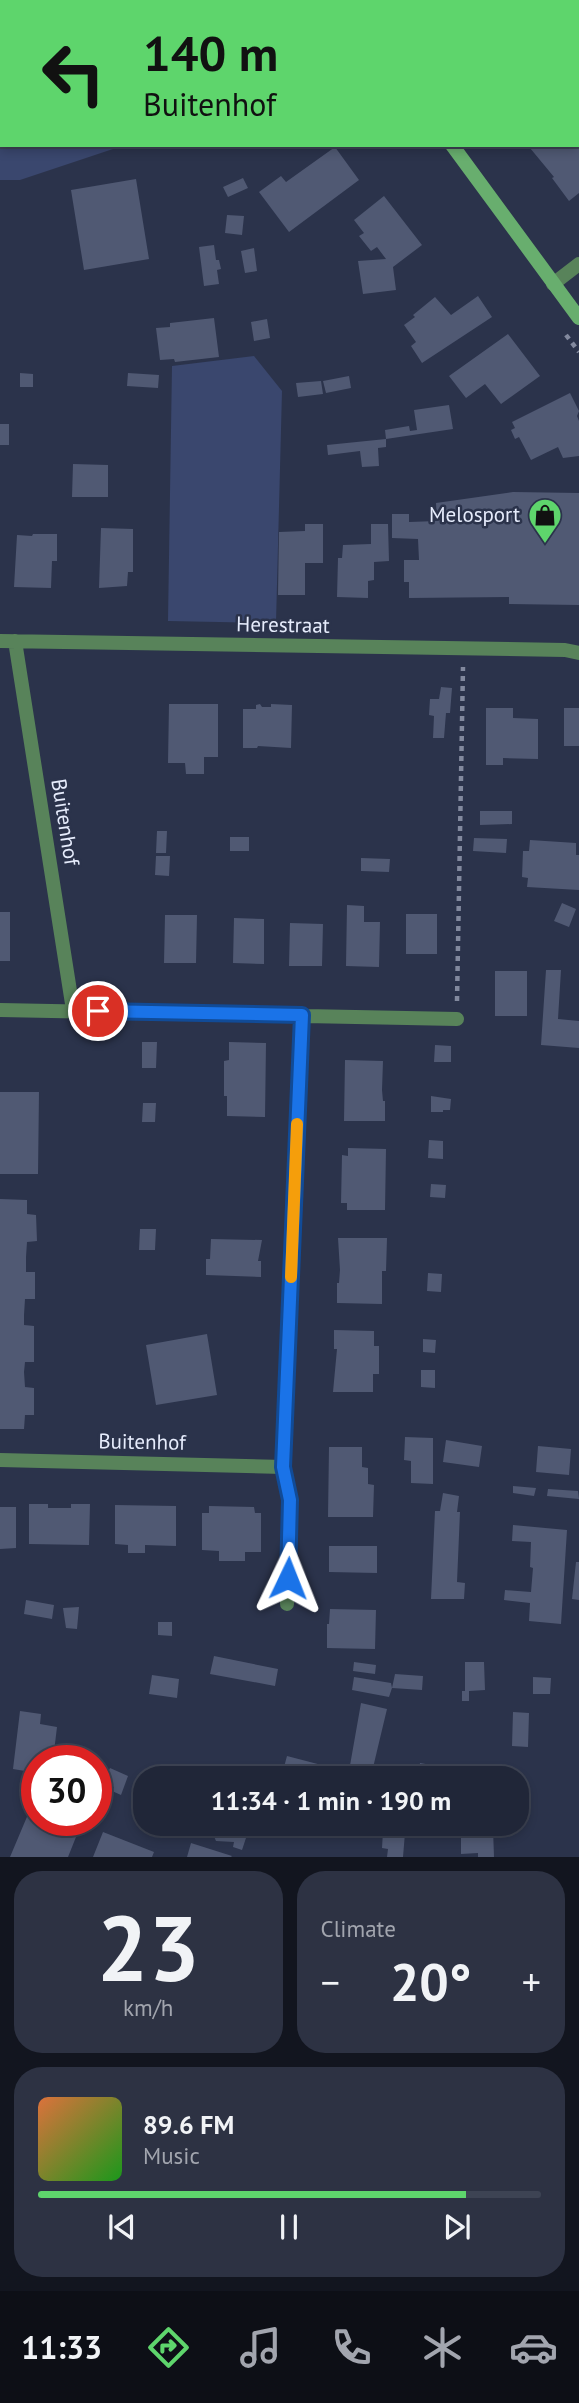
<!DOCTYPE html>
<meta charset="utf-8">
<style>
:root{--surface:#202638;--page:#2d3243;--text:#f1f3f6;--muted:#a2a5ae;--line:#3d4353;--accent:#5ed56c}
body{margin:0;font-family:"PT Sans",sans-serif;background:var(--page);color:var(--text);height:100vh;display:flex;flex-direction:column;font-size:26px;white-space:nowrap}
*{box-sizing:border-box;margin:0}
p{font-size:23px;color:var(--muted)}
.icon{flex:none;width:38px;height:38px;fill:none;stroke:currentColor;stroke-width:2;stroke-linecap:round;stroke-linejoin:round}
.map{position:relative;height:1857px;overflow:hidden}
.side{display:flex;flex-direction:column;gap:14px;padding:14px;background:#12151f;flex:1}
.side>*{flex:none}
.top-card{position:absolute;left:0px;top:0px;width:579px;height:147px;box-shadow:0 4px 10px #0003,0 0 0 2px var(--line);background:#5ed56c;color:#111;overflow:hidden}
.speed{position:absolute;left:21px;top:1745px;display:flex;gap:14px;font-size:35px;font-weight:700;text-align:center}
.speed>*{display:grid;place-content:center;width:91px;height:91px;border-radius:50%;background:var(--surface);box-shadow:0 4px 10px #0003,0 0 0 2px var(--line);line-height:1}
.speed .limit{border:10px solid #d22;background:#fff;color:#111}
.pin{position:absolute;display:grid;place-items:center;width:60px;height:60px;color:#fff;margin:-30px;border:4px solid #fff;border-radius:50%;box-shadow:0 2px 7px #0007}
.me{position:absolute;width:77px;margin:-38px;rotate:2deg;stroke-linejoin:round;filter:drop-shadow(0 0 5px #0008)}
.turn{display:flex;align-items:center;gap:24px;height:147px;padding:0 28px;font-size:32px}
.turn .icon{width:91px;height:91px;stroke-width:2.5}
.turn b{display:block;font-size:49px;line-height:60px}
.big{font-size:52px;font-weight:800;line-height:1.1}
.side .card{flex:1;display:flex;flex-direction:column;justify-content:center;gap:10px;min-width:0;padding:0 24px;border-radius:28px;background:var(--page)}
.side .dial{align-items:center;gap:0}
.dial b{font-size:91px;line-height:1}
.song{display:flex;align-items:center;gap:21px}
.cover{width:84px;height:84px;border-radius:10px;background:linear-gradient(135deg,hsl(20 70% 55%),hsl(120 70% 35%))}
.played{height:7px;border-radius:4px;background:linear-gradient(90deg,var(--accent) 85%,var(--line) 85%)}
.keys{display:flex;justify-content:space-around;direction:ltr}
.heat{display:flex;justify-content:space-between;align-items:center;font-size:38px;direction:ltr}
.side .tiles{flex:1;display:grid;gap:14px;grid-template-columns:1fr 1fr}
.card:last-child{grid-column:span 2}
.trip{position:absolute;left:133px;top:1766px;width:396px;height:70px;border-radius:28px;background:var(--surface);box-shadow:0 4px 10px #0003,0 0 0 2px var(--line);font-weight:800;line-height:70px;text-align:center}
.dock{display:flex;height:112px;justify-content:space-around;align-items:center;background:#0d0f16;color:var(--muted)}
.dock .icon{width:49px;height:49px}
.dock .current{color:var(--accent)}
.dock b{font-size:32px;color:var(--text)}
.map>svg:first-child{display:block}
.green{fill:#3a476e}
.building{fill:#505973}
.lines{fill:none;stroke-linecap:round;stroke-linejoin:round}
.path{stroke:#82899e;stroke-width:4.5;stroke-dasharray:5 5;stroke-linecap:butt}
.street{stroke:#58835a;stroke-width:14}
.secondary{stroke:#68ae6e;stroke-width:14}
.route-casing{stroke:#114b97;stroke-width:18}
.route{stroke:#1a73e8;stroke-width:12}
.slow{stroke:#f59e0b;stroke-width:12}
.labels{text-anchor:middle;stroke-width:5;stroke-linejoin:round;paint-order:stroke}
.poi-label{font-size:21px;fill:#e6ecfc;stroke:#2b334b;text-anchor:end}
.street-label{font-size:21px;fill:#e6ecfc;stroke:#2b334b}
</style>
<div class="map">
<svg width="579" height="1857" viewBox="0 0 579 1857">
<rect width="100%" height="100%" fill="#2b334b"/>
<path class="green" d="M0,0L24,2H2V145H125L20,180H0Z
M254,356L282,391L276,623L168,621L172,366Z"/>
<path class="building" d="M535,145H579V193L569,201L552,178L554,177L530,148Z
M335,147L359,180L289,232L259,192L281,176L286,182Z
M243,178L248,188L228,197L223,187Z
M136,179L149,259L84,270L71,190Z
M384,196L422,245L393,267L396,290L363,294L358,261L386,259L377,247L371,251L359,236L364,233L354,220Z
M227,215L244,216L242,235L225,233Z
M214,245L216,260H219L221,269L217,270L219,284L204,286L199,247Z
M254,248L257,271L245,273L241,251Z
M478,296L492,317L422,363L411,346L416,342L404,325L415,317L413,315L435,297L451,315Z
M214,318L219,357L175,362L174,359L160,360L156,328L170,327V323Z
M267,319L270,338L254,341L251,322Z
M508,334L540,376L501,404L485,384L466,398L449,376Z
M20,373L33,374V387H20Z
M128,373L159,375L158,388L127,386Z
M349,376L351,388L326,393L323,381Z
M321,381L323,394L298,397L296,383Z
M570,393L579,411L577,416L579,421V456L563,458L558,447L531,460L519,437L515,439L511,430L515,428L512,422Z
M449,405L453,429L386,439L385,430L409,426L410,431L417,430L414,410Z
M0,424H9V445H0Z
M386,439V447L378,448L379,466L362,467L360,451L328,455L327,445Z
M73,464L108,465V497H72Z
M513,492L579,493V605L509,604V597L409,598V582H404V560H419L418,539L392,538V514H409V522L437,521L436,503Z
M305,524H323V563H305V595H278L279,532L305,531Z
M371,524H388L389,561L374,562V580L368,581V598L337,597L338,558H342L343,545L371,544Z
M101,528L133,529V572H128L127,586L99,588Z
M33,534H57V561H52L51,588L14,587L17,535L32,536Z
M441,687L452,688L450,713H446L444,738H433L434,716L429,715L430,699H439Z
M169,704H218V757H204V774H186L185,763H168Z
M260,704L262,707H271V704L292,705L291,748L258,746L257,748H243V709H256V705Z
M486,708H513V718L538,719V759L503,758V765H486Z
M564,708H579V746H564Z
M480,811H512V824L480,825Z
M157,831H167L166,853H156Z
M230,837H249V851H230Z
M474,838L507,839L506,853L473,851Z
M530,840L576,843V855H579V890L527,887L528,878L522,877L523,851H529Z
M156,856H170L169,876L155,875Z
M361,858L390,859L389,872L361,871Z
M562,903L576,909L569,927L554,921Z
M347,905L364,906V922H380L379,967L346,966Z
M0,912H10V961H0Z
M406,914H437V954H406Z
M165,915H197L196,963H164Z
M234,918L264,919V964L233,963Z
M290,923L323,924L322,966H289Z
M546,970H561L558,1019L579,1021V1048L541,1045Z
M495,971H527V1016H495Z
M142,1042H157L156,1068H142Z
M229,1042L266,1043L265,1117L227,1116V1096H224V1061L229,1060Z
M435,1045L451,1046V1062H434Z
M345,1060L383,1061L382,1090L383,1101H385V1121H344Z
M0,1092H39L38,1174H0Z
M431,1096L451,1099L450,1110H443V1112H431Z
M143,1103H156L155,1122H142Z
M429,1140L443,1141V1159L428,1158Z
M348,1148L386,1149L385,1210H347V1203H341L342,1155L348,1156Z
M431,1184L446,1185L445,1198L430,1197Z
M0,1199L27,1200V1214L36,1215L37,1241L27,1242L26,1257V1272H35V1299H25L24,1315V1325L34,1326V1362H25L24,1372L25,1387L34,1388V1415H25L24,1429H0Z
M140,1229H156L155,1250H139Z
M338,1238H387L386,1271H382V1304L337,1303V1283H339L340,1270Z
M211,1239L262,1240L258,1261H261V1277L206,1275V1259H210Z
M428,1273L442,1274L441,1292L427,1291Z
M334,1330L374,1331V1346H379V1374H373V1392H333L337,1349H334Z
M207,1334L217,1395L156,1405L146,1345Z
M423,1339L436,1340L435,1353L423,1352Z
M421,1370H435V1388L421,1387Z
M405,1437L433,1438V1484L411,1483V1461L404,1460Z
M446,1440L482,1446L479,1467L443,1462Z
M538,1446L571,1449L569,1475L536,1472Z
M329,1447H362V1467L368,1468V1484L374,1485L373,1517H328Z
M513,1486L536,1488L534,1496L513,1493Z
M548,1489L578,1491L579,1499L547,1496Z
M443,1493L459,1496L457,1512H460L457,1582L465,1583L464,1599H431L435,1511H440Z
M29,1504H48V1508H71V1504H90L89,1545L29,1544Z
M115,1505L176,1506V1546L145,1545V1553H128V1545L115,1544Z
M209,1506L254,1507L255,1513H261V1552H245V1561H219V1551L202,1550V1513H209Z
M0,1507H16V1548L0,1549Z
M513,1525L567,1530L561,1624L529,1621L530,1603L504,1600L505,1590L531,1592L533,1568L530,1567L531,1542L512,1541Z
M329,1546H377V1573L329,1572Z
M576,1562H579V1600L572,1599Z
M26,1600L54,1605L52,1619L24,1614Z
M79,1607L77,1629L66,1628L63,1608Z
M330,1609L376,1610L375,1649L327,1648V1624H329Z
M158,1622H172V1636L158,1635Z
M214,1656L278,1669L275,1686L210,1674Z
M354,1662L376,1665L375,1674L353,1671Z
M465,1662H484L485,1690L469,1691V1701H462V1691H465Z
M395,1674L423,1676L422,1690L392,1688L389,1697L352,1690L354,1677L391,1683L392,1688Z
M152,1675L179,1679L177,1698L149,1694Z
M533,1677L551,1678L550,1694H533Z
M361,1703L387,1709L371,1776L349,1771Z
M20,1711L41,1714L40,1724L57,1727L53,1760H37V1773L13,1769Z
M513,1712L529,1713L528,1747L512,1746Z
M287,1756L333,1768L330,1778H281Z
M420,1763L431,1765V1773L452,1775V1778H418Z
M110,1768L128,1776L121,1795L112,1791L114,1787L103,1783Z
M29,1812L37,1816V1820L52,1821L78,1832L68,1857H10Z
M221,1824L232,1828L237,1833L238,1829L248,1832L242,1850L233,1847L234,1842L216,1841L213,1834L215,1827Z
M477,1824H490V1828H493L494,1857H478V1853L461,1854V1828H477Z
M383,1831L405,1833L403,1857H387L388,1849L382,1848Z
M103,1832L154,1852L152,1857H93Z
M191,1843L232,1856L231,1857H187Z"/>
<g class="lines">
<path class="path" d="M319,0L320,2
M566,335L579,352
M457,1001L463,667"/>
<path class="street" d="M553,284L579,264
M0,641L565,650L579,653
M15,641L73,1010
M0,1010L457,1019
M0,1460L283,1467
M287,1604L290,1500L283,1467L302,1015"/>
<path class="secondary" d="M345,0L346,2
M452,145L579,318"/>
</g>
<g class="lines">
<defs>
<path id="route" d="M98,1011L302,1015L283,1467L290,1500L288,1578"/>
</defs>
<use href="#route" class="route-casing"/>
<use href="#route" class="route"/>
<path class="slow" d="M291,1277L297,1124"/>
</g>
<defs>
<symbol id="shop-pin" viewBox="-11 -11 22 30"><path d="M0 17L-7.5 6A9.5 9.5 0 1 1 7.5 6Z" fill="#5ed56c" stroke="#2b334b"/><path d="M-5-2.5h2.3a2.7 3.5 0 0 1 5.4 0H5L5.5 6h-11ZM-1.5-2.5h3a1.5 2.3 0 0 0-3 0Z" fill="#111"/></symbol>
</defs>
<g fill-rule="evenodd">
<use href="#shop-pin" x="526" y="496" width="38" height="52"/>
</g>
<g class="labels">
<g class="poi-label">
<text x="520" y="522">Melosport</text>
</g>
<g class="street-label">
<text transform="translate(283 625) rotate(1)" y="7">Herestraat</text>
<text transform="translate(65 822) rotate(81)" y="7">Buitenhof</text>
<text transform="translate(142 1442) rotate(1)" y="7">Buitenhof</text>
</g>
</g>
</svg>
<div class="speed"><div class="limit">30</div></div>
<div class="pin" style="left:98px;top:1011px;background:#d93025"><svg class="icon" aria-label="arrive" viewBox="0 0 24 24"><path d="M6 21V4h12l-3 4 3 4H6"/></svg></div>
<svg class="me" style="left:288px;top:1578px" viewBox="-20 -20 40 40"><path d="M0-17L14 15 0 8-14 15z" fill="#1a73e8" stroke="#fff" stroke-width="4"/></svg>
<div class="trip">11:34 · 1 min · 190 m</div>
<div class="top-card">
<div class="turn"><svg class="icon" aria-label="left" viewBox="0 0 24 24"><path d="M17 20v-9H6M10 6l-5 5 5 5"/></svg><div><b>140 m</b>Buitenhof</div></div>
</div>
</div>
<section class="side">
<div class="tiles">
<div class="card dial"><b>23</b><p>km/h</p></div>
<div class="card"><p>Climate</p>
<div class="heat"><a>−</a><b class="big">20°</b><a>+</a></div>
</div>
<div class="card">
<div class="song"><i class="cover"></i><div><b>89.6 FM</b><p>Music</p></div></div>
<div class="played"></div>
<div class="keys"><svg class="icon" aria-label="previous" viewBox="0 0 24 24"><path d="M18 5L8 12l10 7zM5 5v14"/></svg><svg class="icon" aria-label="pause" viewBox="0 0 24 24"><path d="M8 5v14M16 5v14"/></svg><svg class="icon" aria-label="next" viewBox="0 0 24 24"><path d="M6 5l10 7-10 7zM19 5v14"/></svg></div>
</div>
</div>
</section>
<nav class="dock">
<b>11:33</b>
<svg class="icon current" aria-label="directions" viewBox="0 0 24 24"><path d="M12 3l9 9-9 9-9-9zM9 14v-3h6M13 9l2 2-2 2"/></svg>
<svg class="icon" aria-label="music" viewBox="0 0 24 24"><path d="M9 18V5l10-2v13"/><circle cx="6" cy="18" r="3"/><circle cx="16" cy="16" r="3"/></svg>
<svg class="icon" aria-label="phone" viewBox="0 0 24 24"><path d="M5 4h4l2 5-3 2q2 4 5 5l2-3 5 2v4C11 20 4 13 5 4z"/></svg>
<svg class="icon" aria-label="climate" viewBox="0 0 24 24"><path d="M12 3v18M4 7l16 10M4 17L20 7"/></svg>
<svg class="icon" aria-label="car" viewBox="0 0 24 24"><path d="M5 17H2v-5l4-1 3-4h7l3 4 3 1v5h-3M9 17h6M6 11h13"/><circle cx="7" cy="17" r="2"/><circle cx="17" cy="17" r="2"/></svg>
</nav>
